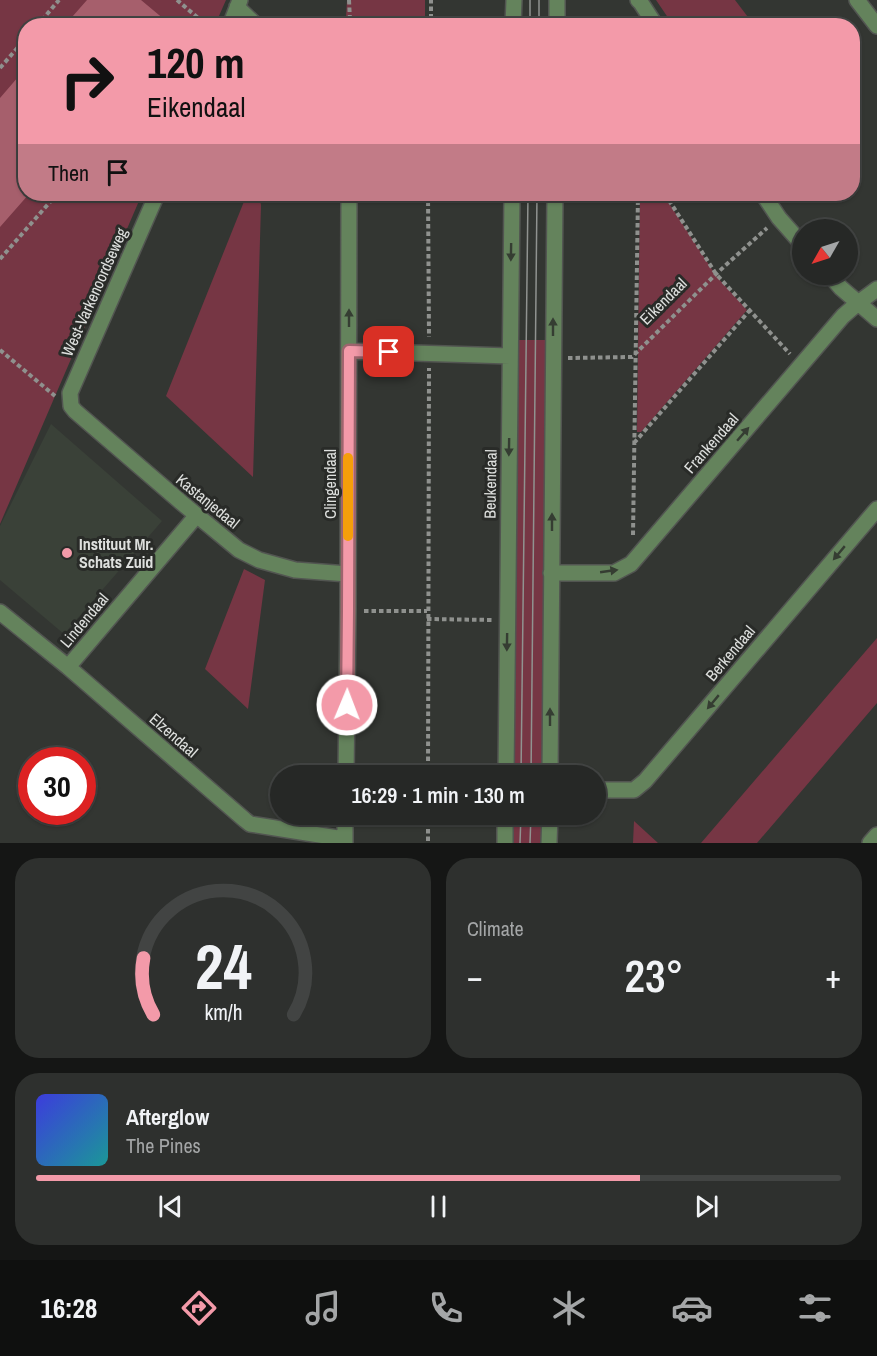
<!DOCTYPE html>
<meta charset="utf-8">
<style>
:root{--surface:#262826;--page:#2e302e;--text:#f1f3f6;--muted:#a4a6a7;--line:#424443;--accent:#f39aa9}
body{margin:0;font-family:"Archivo Narrow",sans-serif;background:var(--page);color:var(--text);height:100vh;display:flex;flex-direction:column;font-size:22px;white-space:nowrap}
*{box-sizing:border-box;margin:0}
p{font-size:20px;color:var(--muted)}
.icon{flex:none;width:33px;height:33px;fill:none;stroke:currentColor;stroke-width:2;stroke-linecap:round;stroke-linejoin:round}
.map{position:relative;height:843px;overflow:hidden}
.details{display:flex;flex-direction:column;gap:15px;padding:15px;background:#151615;flex:1}
.details>*{flex:none}
.banner{position:absolute;left:18px;top:18px;width:842px;height:183px;border-radius:24px;box-shadow:0 2px 4px #0004,0 0 0 2px var(--line);background:#f39aa9;color:#111;overflow:hidden}
.needle{width:39px;rotate:231deg}
.buttons{position:absolute;left:792px;top:219px;display:grid;gap:12px}
.buttons a{display:grid;place-items:center;width:66px;height:66px;border-radius:50%;background:var(--surface);box-shadow:0 2px 4px #0004,0 0 0 2px var(--line);font-size:30px}
.speed{position:absolute;left:18px;top:747px;display:flex;gap:12px;font-size:30px;font-weight:700;text-align:center}
.speed>*{display:grid;place-content:center;width:78px;height:78px;border-radius:50%;background:var(--surface);box-shadow:0 2px 4px #0004,0 0 0 2px var(--line);line-height:1}
.speed .limit{border:9px solid #d22;background:#fff;color:#111}
.pin{position:absolute;display:grid;place-items:center;width:51px;height:51px;color:#fff;margin:-26px;border-radius:12px;box-shadow:0 3px 9px #0006}
.me{position:absolute;width:66px;margin:-33px;rotate:1deg;stroke-linejoin:round;filter:drop-shadow(0 0 4px #0008)}
.turn{display:flex;align-items:center;gap:21px;height:126px;padding:0 30px;font-size:27px}
.turn .icon{width:78px;height:78px;stroke-width:2.5}
.turn b{display:block;font-size:42px;line-height:51px}
.then{display:flex;align-items:center;height:57px;padding:0 30px;background:#0003;gap:12px;font-size:22px}
.big{font-size:45px;font-weight:600;line-height:1.1}
.details .card{flex:1;display:flex;flex-direction:column;justify-content:center;gap:9px;min-width:0;padding:0 21px;border-radius:24px;background:var(--page)}
.details .dial{align-items:center;gap:0}
.dial svg{height:156px;overflow:visible;fill:none;stroke:var(--line);stroke-width:7;stroke-linecap:round;text-anchor:middle}
.dial text{fill:var(--text);stroke:none}
.song{display:flex;align-items:center;gap:18px}
.cover{width:72px;height:72px;border-radius:9px;background:linear-gradient(135deg,hsl(240 70% 55%),hsl(180 70% 35%))}
.played{height:6px;border-radius:3px;background:linear-gradient(90deg,var(--accent) 75%,var(--line) 75%)}
.keys{display:flex;justify-content:space-around;direction:ltr}
.heat{display:flex;justify-content:space-between;align-items:center;font-size:33px;direction:ltr}
.details .tiles{flex:1;display:grid;gap:15px;grid-template-columns:1fr 1fr}
.card:last-child{grid-column:span 2}
.trip{position:absolute;left:270px;top:765px;width:336px;height:60px;border-radius:30px;background:var(--surface);box-shadow:0 2px 4px #0004,0 0 0 2px var(--line);font-weight:600;line-height:60px;text-align:center}
.dock{display:flex;height:96px;justify-content:space-around;align-items:center;background:#0f100f;color:var(--muted)}
.dock .icon{width:42px;height:42px}
.dock .on{color:var(--accent)}
.dock b{font-size:27px;color:var(--text)}
.map>svg:first-child{display:block}
.built{fill:#3a4138}
.green{fill:#763644}
.water{fill:#a65f6c}
.lines{fill:none;stroke-linecap:round;stroke-linejoin:round}
.minor-casing{stroke:#525551;stroke-width:18}
.path{stroke:#8f918e;stroke-width:4;stroke-dasharray:4.5 3;stroke-linecap:butt}
.minor{stroke:#64835c;stroke-width:15}
.tram{stroke:#909390;stroke-width:1.5}
.oneway{fill:#353d32}
.route-casing{stroke:#9e646e;stroke-width:15}
.route{stroke:#f39aa9;stroke-width:10}
.slow{stroke:#f59e0b;stroke-width:10}
.poi-dot{fill:#f39aa9;stroke:#292b28;stroke-width:2}
.labels{text-anchor:middle;stroke-width:6;stroke-linejoin:round;paint-order:stroke}
.street-label{font-size:16px;fill:#dee0de;stroke:#292b28}
.poi-label{font-size:16px;font-weight:bold;fill:#dee0de;stroke:#292b28;text-anchor:start}
</style>
<div class="map">
<svg width="877" height="843" viewBox="0 0 877 843">
<rect width="100%" height="100%" fill="#333632"/>
<path class="built" d="M51,424L162,521L64,634L0,580V526Z"/>
<path class="green" d="M0,0H226L215,25L26,26V194H142L0,524Z
M347,0H425V25H349L346,17Z
M656,0H735L754,25H673Z
M247,194H259L261,205L253,477L166,396Z
M640,194H663L717,277L747,310L641,432H637Z
M514,340H549L544,775L510,776Z
M244,569L265,580L248,709L205,669Z
M877,638V703L757,843H701Z
M510,815H544V843H510Z
M634,821L658,843H633Z"/>
<path class="water" d="M87,0H141L171,25H65Z
M25,69L26,194H29L0,227V98Z"/>
<g class="lines">
<defs>
<path id="minor" d="M557,0V26
M638,0L641,3L656,26
M857,0L877,26
M237,7L257,26
M230,26L240,0
M513,26L514,0
M157,194L70,393L71,406L75,411L182,503L239,550L259,560L295,570L348,574
M763,194L779,218L802,244
M829,274L841,288L877,319
M349,351L510,356
M551,573H614L631,564L843,316L858,303L877,289
M0,612L68,667L245,820L250,824L344,839
M68,667L197,515
M346,776L348,611L349,194
M506,776L512,194
M550,776L555,194
M596,790H634L645,781L877,509
M345,843V814
M505,843V814
M549,843L550,814
M870,843L877,835"/>
</defs>
<use href="#minor" class="minor-casing"/>
<path class="path" d="M177,0L204,23L209,26
M349,0L350,20L354,26
M37,26L59,0
M431,26V0
M0,68L26,38
M428,194L429,337
M665,194L716,274L790,354
M0,259L57,194
M0,350L55,396
M568,358L632,357L716,274L767,228
M634,443L750,310
M633,535L638,194
M364,611H427
M427,619L493,620
M428,776L429,368
M428,814V843"/>
<use href="#minor" class="minor"/>
<path class="tram" d="M530,26V0
M539,26V0
M521,776L528,194
M531,776L537,194
M520,843L521,814
M530,843L531,814"/>
</g>
<defs><path id="oneway-solid" d="M-6-.8H1V-3.2L6.5 0L1 3.2V.8H-6Z" transform="scale(1.5)"/></defs>
<g class="oneway">
<use href="#oneway-solid" transform="translate(511 252) rotate(91)"/>
<use href="#oneway-solid" transform="translate(349 318) rotate(-90)"/>
<use href="#oneway-solid" transform="translate(553 327) rotate(-90)"/>
<use href="#oneway-solid" transform="translate(743 434) rotate(-49)"/>
<use href="#oneway-solid" transform="translate(509 447) rotate(91)"/>
<use href="#oneway-solid" transform="translate(552 522) rotate(-90)"/>
<use href="#oneway-solid" transform="translate(839 553) rotate(130)"/>
<use href="#oneway-solid" transform="translate(609 571) rotate(-8)"/>
<use href="#oneway-solid" transform="translate(507 642) rotate(91)"/>
<use href="#oneway-solid" transform="translate(713 702) rotate(130)"/>
<use href="#oneway-solid" transform="translate(550 717) rotate(-90)"/>
</g>
<g class="lines">
<defs>
<path id="route" d="M347,705L348,611L349,351L389,352"/>
</defs>
<use href="#route" class="route-casing"/>
<use href="#route" class="route"/>
<path class="slow" d="M348,536V458"/>
</g>
<circle class="poi-dot" cx="67" cy="553" r="6"/>
<g class="labels">
<g class="street-label">
<text transform="translate(94 292) rotate(-66)" y="6">West-Varkenoordseweg</text>
<text transform="translate(663 301) rotate(-45)" y="6">Eikendaal</text>
<text transform="translate(711 443) rotate(-49)" y="6">Frankendaal</text>
<text transform="translate(330 484) rotate(-90)" y="6">Clingendaal</text>
<text transform="translate(490 484) rotate(-89)" y="6">Beukendaal</text>
<text transform="translate(208 501) rotate(39)" y="6">Kastanjedaal</text>
<text transform="translate(84 620) rotate(-50)" y="6">Lindendaal</text>
<text transform="translate(730 653) rotate(-50)" y="6">Berkendaal</text>
<text transform="translate(174 735) rotate(41)" y="6">Elzendaal</text>
</g>
<g class="poi-label">
<text x="79" y="550">Instituut Mr.<tspan x="79" dy="18">Schats Zuid</tspan></text>
</g>
</g>
</svg>
<div class="buttons">
<a><svg class="needle" viewBox="-14 -14 28 28"><path d="M0-13l5 13h-10z" fill="#e53935"/><path d="M0 13l5-13h-10z" fill="#a4a6a7"/></svg></a>
</div>
<div class="speed"><div class="limit">30</div></div>
<div class="pin" style="left:389px;top:352px;background:#d93025"><svg class="icon" aria-label="arrive" viewBox="0 0 24 24"><path d="M6 21V4h12l-3 4 3 4H6"/></svg></div>
<svg class="me" style="left:347px;top:705px" viewBox="-20 -20 40 40"><circle r="17" fill="#f39aa9" stroke="#fff" stroke-width="3"/><path d="M0-11L8 9 0 5-8 9z" fill="#fff"/></svg>
<div class="trip">16:29 · 1 min · 130 m</div>
<div class="banner">
<div class="turn"><svg class="icon" aria-label="right" viewBox="0 0 24 24"><path d="M7 20v-9h11M14 6l5 5-5 5"/></svg><div><b>120 m</b>Eikendaal</div></div>
<div class="then">Then<svg class="icon" aria-label="arrive" viewBox="0 0 24 24"><path d="M6 21V4h12l-3 4 3 4H6"/></svg></div>
</div>
</div>
<section class="details">
<div class="tiles">
<div class="card dial"><svg viewBox="0 0 100 80">
<path d="M14 69A42 42 0 1 1 86 69"/>
<path d="M14 69A42 42 0 0 1 9 40" stroke="#f39aa9"/>
<text x="50" y="56" font-size="32" font-weight="700">24</text>
<text x="50" y="72" font-size="11">km/h</text>
</svg></div>
<div class="card"><p>Climate</p>
<div class="heat"><a>−</a><b class="big">23°</b><a>+</a></div>
</div>
<div class="card">
<div class="song"><i class="cover"></i><div><b>Afterglow</b><p>The Pines</p></div></div>
<div class="played"></div>
<div class="keys"><svg class="icon" aria-label="previous" viewBox="0 0 24 24"><path d="M18 5L8 12l10 7zM5 5v14"/></svg><svg class="icon" aria-label="pause" viewBox="0 0 24 24"><path d="M8 5v14M16 5v14"/></svg><svg class="icon" aria-label="next" viewBox="0 0 24 24"><path d="M6 5l10 7-10 7zM19 5v14"/></svg></div>
</div>
</div>
</section>
<nav class="dock">
<b>16:28</b>
<svg class="icon on" aria-label="directions" viewBox="0 0 24 24"><path d="M12 3l9 9-9 9-9-9zM9 14v-3h6M13 9l2 2-2 2"/></svg>
<svg class="icon" aria-label="music" viewBox="0 0 24 24"><path d="M9 18V5l10-2v13"/><circle cx="6" cy="18" r="3"/><circle cx="16" cy="16" r="3"/></svg>
<svg class="icon" aria-label="phone" viewBox="0 0 24 24"><path d="M5 4h4l2 5-3 2q2 4 5 5l2-3 5 2v4C11 20 4 13 5 4z"/></svg>
<svg class="icon" aria-label="climate" viewBox="0 0 24 24"><path d="M12 3v18M4 7l16 10M4 17L20 7"/></svg>
<svg class="icon" aria-label="car" viewBox="0 0 24 24"><path d="M5 17H2v-5l4-1 3-4h7l3 4 3 1v5h-3M9 17h6M6 11h13"/><circle cx="7" cy="17" r="2"/><circle cx="17" cy="17" r="2"/></svg>
<svg class="icon" aria-label="filters" viewBox="0 0 24 24"><path d="M4 7h16M4 17h16"/><circle cx="9" cy="7" r="2"/><circle cx="15" cy="17" r="2"/></svg>
</nav>
